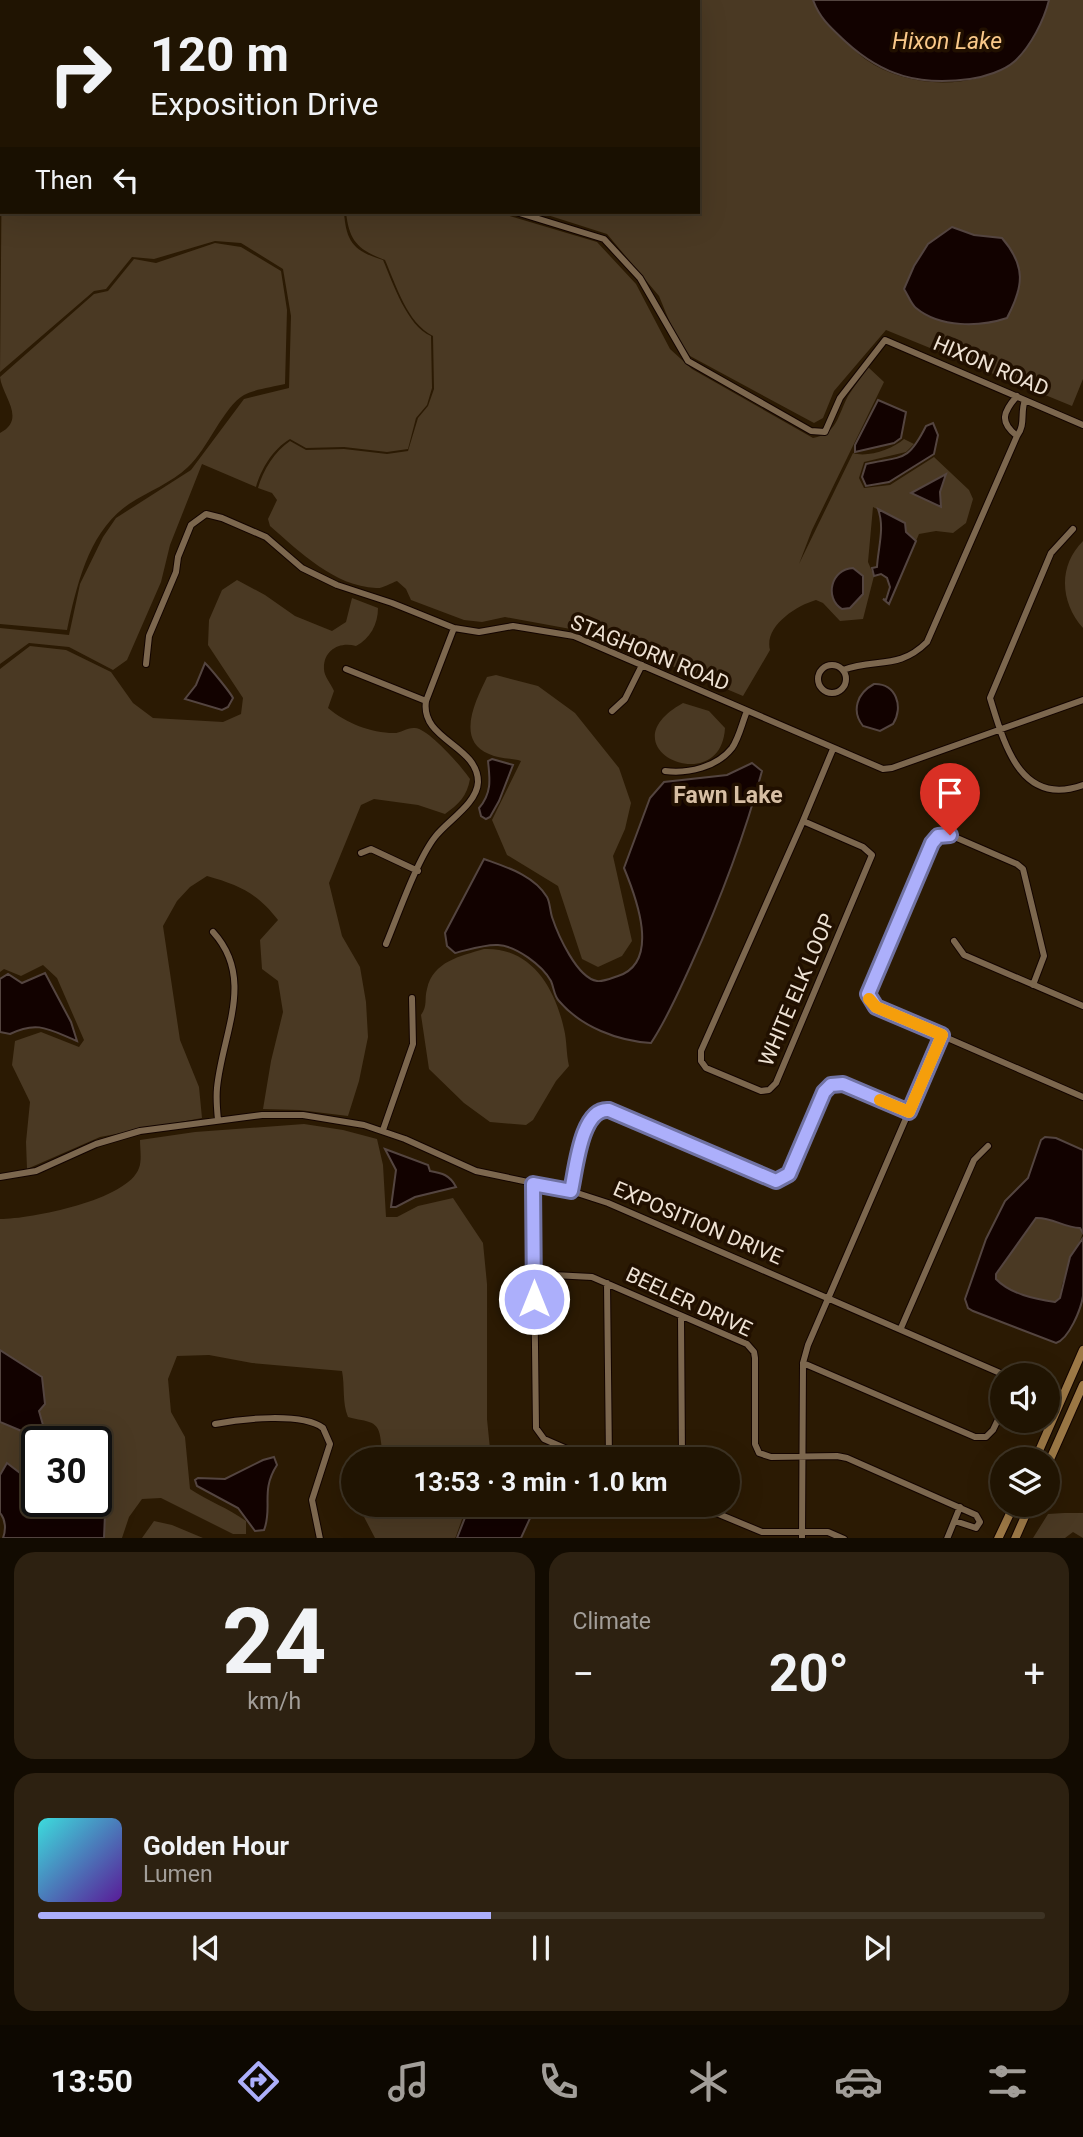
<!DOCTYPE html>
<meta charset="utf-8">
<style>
:root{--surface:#201402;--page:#2d2111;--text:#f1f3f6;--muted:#a29e99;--line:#3d3324;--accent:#acaffb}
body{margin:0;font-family:Roboto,sans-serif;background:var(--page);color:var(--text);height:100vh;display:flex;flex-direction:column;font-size:26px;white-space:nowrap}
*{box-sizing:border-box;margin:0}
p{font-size:23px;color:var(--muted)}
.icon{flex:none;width:38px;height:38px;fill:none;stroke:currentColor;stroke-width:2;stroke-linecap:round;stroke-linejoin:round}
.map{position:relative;height:1538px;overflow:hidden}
.sheet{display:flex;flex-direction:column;gap:14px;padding:14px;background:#120b01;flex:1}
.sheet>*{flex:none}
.top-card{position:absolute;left:0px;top:0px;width:700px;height:214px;box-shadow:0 7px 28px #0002,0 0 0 2px var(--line);background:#201402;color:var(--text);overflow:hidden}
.controls{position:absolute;left:990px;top:1363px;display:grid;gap:14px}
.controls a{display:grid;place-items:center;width:70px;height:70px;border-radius:50%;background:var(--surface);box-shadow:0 7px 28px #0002,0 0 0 2px var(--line);font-size:35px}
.speed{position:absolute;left:21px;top:1426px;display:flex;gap:14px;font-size:35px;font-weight:700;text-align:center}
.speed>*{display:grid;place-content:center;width:91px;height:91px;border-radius:50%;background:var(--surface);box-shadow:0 7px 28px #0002,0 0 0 2px var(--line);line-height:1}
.speed .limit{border:4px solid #111;border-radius:10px;background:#fff;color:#111}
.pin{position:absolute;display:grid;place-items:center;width:60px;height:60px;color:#fff;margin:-72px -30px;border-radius:50% 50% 50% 0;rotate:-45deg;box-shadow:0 0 7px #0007}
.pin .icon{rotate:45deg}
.me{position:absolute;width:77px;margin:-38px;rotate:0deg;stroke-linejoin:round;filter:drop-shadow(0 0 5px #0008)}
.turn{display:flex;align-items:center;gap:24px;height:147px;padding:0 35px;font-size:32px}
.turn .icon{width:91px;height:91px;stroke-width:2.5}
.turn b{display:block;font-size:49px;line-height:60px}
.then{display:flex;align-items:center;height:66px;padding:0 35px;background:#0003;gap:14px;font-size:26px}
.big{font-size:52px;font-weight:700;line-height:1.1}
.sheet .tile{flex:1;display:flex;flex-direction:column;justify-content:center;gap:10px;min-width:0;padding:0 24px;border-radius:21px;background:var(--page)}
.sheet .dial{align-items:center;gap:0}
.dial b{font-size:91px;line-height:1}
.song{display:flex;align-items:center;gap:21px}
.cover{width:84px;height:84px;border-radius:10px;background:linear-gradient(135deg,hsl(180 70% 55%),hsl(270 70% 35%))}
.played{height:7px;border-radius:4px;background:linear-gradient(90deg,var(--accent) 45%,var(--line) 45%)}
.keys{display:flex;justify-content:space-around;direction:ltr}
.heat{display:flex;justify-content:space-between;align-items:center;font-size:38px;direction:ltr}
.sheet .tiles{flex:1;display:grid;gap:14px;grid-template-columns:1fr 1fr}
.tile:last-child{grid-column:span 2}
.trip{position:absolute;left:341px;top:1447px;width:399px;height:70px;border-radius:35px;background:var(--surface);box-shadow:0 7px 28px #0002,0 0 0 2px var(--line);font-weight:700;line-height:70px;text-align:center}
.menu{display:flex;height:112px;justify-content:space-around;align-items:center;background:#0d0801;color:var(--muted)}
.menu .icon{width:49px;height:49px}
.menu .active{color:var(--accent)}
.menu b{font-size:32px;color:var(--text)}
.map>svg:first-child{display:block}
.green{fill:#4a3923;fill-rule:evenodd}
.water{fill:#120200;stroke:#544540;stroke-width:2}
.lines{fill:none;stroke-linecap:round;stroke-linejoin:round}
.street-casing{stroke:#130400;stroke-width:8}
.secondary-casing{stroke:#130400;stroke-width:10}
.street{stroke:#7c674e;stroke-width:6}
.secondary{stroke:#9d7946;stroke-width:8}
.route-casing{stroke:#7072a3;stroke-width:18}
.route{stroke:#acaffb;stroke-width:12}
.slow{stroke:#f59e0b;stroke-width:12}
.labels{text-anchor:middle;stroke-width:7;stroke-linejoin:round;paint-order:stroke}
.street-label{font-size:21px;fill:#eee2d4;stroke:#211000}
.water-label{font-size:23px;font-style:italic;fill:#fac889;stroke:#211000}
.neighbourhood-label{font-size:23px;font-weight:bold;fill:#d7bfa4;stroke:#211000}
</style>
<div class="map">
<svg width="1083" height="1539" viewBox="0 0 1083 1539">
<rect width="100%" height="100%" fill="#2b1a03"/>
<path class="green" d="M0,0H207L2,2L0,142Z
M211,0H813C820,19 831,28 845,41C852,47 858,54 865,59C906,88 970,91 1012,63C1028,52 1044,19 1049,0H1083V379L1072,406L886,330L834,391L823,418L814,423L690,356L675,335L659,296L607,234L538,212H698V2ZM952,227L974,235L1002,238L969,324L928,314V244Z
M2,146V212H344C346,241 353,251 383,260C393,283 407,326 431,336L432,388L427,405L416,418L408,449L387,452L344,447L306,448L290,439C273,449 261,469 256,487L202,464L170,545L161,582L127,660L113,670L69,647L29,643L0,664V628L69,635L80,584L103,537L116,518L191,470L244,399L289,388L291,316L283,269L241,243L215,241L154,259L132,257L106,289L94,291L0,372Z
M346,212H496L597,242L636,284L670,349L692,369L813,438C837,434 838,415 848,396C854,386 862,377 868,367L884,382L812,530L799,564L853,453C867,458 893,449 904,439L914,444L906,452L864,462L859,478L864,488L890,485L934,457L969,490L973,499L966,523L953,533L936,531L919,534L916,541L906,532L904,523L873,507L868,562L874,576L863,619L840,621L823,603L816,600C795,606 764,627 770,650L743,696L620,644L576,630L505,617L482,622L464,620L411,600L406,589L397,581C391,583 382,589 376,588C334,586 300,552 270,526L268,519L277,500L272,493L258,488C263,470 275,451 290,441L306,450L344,449L387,454L408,451L418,418L428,406L434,389L433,336C407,323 396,285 385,260C358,250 349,241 346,212Z
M215,243L241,247L281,271L287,310L285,384C273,387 255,389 244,395C224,406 207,450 188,467C171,483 149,491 129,504C89,531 77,584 67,630L0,624V433C27,419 2,396 0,377L94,294L108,291L134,259L156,263Z
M1083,541V628C1060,602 1058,566 1083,541Z
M237,580L265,595L295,616L332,631L346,622L352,598L378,608C378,624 370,639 356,646C340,641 323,650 324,669C324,676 331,684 334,691L328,708C346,723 371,733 394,733C401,733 408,727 415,728C429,729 462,767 470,779C467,796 459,804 445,814L418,805L374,799L361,805L329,883L342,936L360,967L366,1002L368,1037L359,1081L348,1116L299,1110L263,1109L271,1061L283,1012L278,981L262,969L260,940L278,920C257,893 239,885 207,876L190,887L177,901L163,926L180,1040L199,1087L202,1118L100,1137L27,1169L26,1142L30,1102L12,1065L15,1041L41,1032L79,1047L84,1040L57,978L43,965L21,976L4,969L0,972V669L30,646L66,650L111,672L133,703L153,718L223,722L241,714L243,698L208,645L209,620L222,590Z
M496,675L538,686L575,713L619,768L631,803L625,829L613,856L632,941L622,956L598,967L582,959L558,886L507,855L492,820L521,761C512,758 499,759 489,754C455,740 476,700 487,677Z
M683,703L709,711L725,728C721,801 602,748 683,703Z
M484,949C531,947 555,988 564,1029C567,1041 566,1053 569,1066L556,1081L533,1120L526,1125L490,1122L464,1103L429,1069L421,1015C428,1005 424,1000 427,989C433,961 461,956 484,949Z
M304,1124L343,1130L377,1139L383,1165L386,1217H397L418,1206L453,1198L483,1243L487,1284V1419L491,1459H380C382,1453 382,1449 381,1442C379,1418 368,1423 348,1417C342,1403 345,1386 342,1371L252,1363L209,1355L177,1356L168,1379L171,1412L185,1437L190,1489C208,1501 228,1508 246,1521V1534H233L161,1498L142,1499L129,1517L122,1538H104L105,1514L101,1501L96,1500V1442H37V1480L24,1476L7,1464L0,1475V1422L24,1432L33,1425H43L39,1411L45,1404L42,1377L0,1350V1219C31,1219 128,1200 139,1168C142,1160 140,1149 140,1140L195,1132Z
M1045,1217L1080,1228L1083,1233L1062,1284L1060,1298L1055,1302C1034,1298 1011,1294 996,1279V1274L1030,1225L1036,1218Z
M365,1505H467L455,1539L375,1538L363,1515Z
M1064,1513H1083V1538L1073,1532L1065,1538H1033L1048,1514Z
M154,1521L172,1525L203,1538H142Z"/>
<path class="water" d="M813,0H1049C1044,20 1031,46 1015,61C1004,71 984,77 970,79C920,86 883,76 846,42C831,28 820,19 813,0Z
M952,227L974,235L1002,238C1026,266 1024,286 1007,318C980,327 940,328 916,308C911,304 908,295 904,289L914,266L928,244Z
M878,400L906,412L901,438L894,443L855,452V445Z
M933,423L938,435L934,454L889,482L866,486L862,477L866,464C903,456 908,462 926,426Z
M946,474L940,492L941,507L911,493Z
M878,509L905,523L906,532L916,541L889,604L883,599L886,600L890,587L887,578L881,574L874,576L872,568L877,567C878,548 885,528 878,509Z
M853,568L863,576V594L850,608L842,609C824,598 831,569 853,568Z
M205,663C211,669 230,692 233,698L228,707L222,710L185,699L196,685Z
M874,684C896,683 904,707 893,724L880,731L863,726C851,711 857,693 874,684Z
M492,759L513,765L499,801L490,817L486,819L481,816L479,808C492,793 490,779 488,761Z
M752,763L762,771C744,838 719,903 690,967C678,993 667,1019 651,1043C618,1041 581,1027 559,1001C554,996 554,988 551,981C542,965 516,946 498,945C485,944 468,950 455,953L447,946L445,933L484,859C506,867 534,875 547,897C550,902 550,911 552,917C558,935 577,978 597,981C603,982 612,978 618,976C661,962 636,897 624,868L650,798L664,782L727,775Z
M45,973L71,1022L77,1041C50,1030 38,1020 10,1034L0,1032V979L8,974L22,983Z
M1045,1137L1056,1138L1083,1150V1233L1080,1228C1064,1228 1052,1217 1036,1218L996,1274V1279C1010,1294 1035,1299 1055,1302L1060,1298L1070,1257L1083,1238C1083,1256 1083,1278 1083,1296C1081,1309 1069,1339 1056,1343L973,1311L968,1308L965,1299L986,1239L1005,1201L1028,1178L1041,1140Z
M385,1149L428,1165L430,1171C442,1173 450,1175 456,1187L415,1197L396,1207H391L396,1170Z
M0,1350L42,1377L45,1404L39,1411L43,1425H33L24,1432L0,1422Z
M274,1457L277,1465C260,1491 273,1508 264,1530L255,1531L238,1508L197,1486L195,1480L198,1478L225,1479L263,1460Z
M7,1463L24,1476L37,1480V1502L101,1501L105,1514L104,1538H3C6,1530 6,1520 0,1513V1475Z
M470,1505H543L531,1516L521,1538H457Z"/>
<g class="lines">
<defs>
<path id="street" d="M375,2V0
M516,212L604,239L640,278L688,361L811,431L825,432L840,398L885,340L1083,425
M1017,396C1003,412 999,422 1017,436C1026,424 1020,413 1025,400
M1073,529L1051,553L990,698C1004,743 1020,808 1083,785
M146,664L149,636L176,572L178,557L191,525L206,514L222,518L266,537L302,568L337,585L392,603L454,628L479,632L513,626L574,636L883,769L892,768L1083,700
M818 679a14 14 0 1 1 28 0a14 14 0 1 1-28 0Z
M346,669L426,701
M843,670C876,658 899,670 927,642L1017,436
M612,711L625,699L642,665
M665,771C688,774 717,767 732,748C739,738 742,723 747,711
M803,821L863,847L872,855L776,1083L769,1090L761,1091L706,1068L701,1061V1051Z
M803,821L833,749
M361,853L371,849L418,871
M213,932C256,979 222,1034 217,1088C216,1098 217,1110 218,1120
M954,941L964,955L1083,1006
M386,944C398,915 417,860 435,837C447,821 477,804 478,782C478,745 420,740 426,701L454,628
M1033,985L1044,956L1023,869L1017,864L950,835L938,836L931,843L868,994L876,1007L1083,1097
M383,1130L413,1044L412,998
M0,1177L36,1171L96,1144L140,1131L262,1115H303L364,1125L405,1139L476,1171L571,1191L608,1203L1007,1376
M533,1184L536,1428L544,1439L592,1460
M571,1191C576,1169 581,1107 609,1109L776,1181L789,1174L824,1092L831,1085L843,1084L909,1112
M534,1274L592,1277L747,1344L754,1352L755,1358V1444L759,1453L771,1457L837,1456L847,1458L976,1515L980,1522L976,1528L955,1521
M607,1283L609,1460
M681,1316L682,1460
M901,1328L974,1160L988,1146
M803,1363L975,1437H986L993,1430L1003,1409
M215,1424C240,1419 302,1412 323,1428L330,1444L312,1500L320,1539
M697,1505L762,1532H828L844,1539
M802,1539L803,1363L808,1345L942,1035
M947,1539L960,1507"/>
<path id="secondary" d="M1035,1460L1083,1350
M1048,1464L1083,1385
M998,1539L1014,1505
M1015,1539L1030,1505"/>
</defs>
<use href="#street" class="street-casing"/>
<use href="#secondary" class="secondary-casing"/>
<use href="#street" class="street"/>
<use href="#secondary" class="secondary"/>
</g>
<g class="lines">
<defs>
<path id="route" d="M534,1299L533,1184L571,1191C576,1169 581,1107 609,1110L776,1181L789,1174L824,1092L831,1085L843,1084L909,1112L942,1035L876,1007L868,994L932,843L938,836L950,835"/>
</defs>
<use href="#route" class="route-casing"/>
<use href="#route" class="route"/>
<path class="slow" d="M869,999L876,1007L942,1035L909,1112L880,1100"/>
</g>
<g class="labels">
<g class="street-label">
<text transform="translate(991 366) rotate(23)" y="7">HIXON ROAD</text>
<text transform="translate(650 653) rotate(22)" y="7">STAGHORN ROAD</text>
<text transform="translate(797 990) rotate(-67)" y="7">WHITE ELK LOOP</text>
<text transform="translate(698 1223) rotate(23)" y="7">EXPOSITION DRIVE</text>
<text transform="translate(689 1302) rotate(25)" y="7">BEELER DRIVE</text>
</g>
<g class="water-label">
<text x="947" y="49">Hixon Lake</text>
</g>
<g class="neighbourhood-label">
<text x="728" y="803">Fawn Lake</text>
</g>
</g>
</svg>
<div class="controls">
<a><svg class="icon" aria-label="sound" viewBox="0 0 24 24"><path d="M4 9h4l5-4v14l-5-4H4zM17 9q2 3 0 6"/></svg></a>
<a><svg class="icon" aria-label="layers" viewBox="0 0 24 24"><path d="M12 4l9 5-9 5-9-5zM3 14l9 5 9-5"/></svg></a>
</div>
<div class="speed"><div class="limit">30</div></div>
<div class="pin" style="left:950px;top:835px;background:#d93025"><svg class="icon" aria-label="arrive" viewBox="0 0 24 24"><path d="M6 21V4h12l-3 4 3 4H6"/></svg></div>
<svg class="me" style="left:534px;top:1299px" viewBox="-20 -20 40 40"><circle r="17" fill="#acaffb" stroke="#fff" stroke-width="3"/><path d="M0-11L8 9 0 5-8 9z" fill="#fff"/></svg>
<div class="trip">13:53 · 3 min · 1.0 km</div>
<div class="top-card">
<div class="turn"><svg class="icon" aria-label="right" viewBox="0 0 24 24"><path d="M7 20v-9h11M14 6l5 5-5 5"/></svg><div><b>120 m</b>Exposition Drive</div></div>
<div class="then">Then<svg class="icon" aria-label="left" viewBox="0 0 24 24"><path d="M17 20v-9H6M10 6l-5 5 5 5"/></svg></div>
</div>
</div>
<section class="sheet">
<div class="tiles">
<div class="tile dial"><b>24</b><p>km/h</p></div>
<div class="tile"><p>Climate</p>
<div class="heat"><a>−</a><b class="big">20°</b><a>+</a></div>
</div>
<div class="tile">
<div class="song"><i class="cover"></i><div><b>Golden Hour</b><p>Lumen</p></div></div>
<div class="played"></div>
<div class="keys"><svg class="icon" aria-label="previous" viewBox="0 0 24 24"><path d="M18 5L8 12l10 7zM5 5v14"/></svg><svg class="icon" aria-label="pause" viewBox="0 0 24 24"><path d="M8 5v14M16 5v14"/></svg><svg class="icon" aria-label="next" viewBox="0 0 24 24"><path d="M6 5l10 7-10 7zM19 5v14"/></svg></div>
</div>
</div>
</section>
<nav class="menu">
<b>13:50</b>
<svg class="icon active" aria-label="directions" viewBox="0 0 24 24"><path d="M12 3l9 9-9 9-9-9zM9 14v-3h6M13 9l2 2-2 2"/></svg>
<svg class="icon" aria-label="music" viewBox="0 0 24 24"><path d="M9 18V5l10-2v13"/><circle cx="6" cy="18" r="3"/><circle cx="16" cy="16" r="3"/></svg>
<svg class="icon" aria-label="phone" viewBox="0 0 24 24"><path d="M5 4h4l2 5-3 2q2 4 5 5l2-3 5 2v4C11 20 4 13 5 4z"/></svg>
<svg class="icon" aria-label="climate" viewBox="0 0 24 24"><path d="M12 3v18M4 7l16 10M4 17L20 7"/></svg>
<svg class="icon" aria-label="car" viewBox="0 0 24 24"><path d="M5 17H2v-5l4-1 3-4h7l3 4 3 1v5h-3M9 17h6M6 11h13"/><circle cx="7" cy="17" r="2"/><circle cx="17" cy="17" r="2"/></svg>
<svg class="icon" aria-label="filters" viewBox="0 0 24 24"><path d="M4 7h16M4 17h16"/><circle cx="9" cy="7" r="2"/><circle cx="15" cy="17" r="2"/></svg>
</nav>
